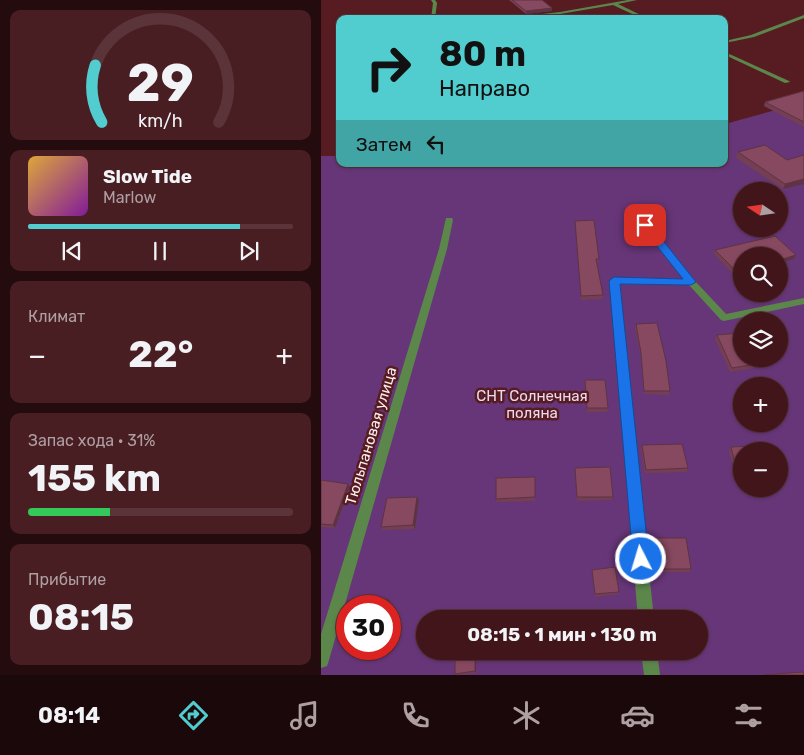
<!DOCTYPE html>
<html lang="ru">
<meta charset="utf-8">
<style>
:root{--surface:#41151a;--page:#481e23;--text:#f1f3f6;--muted:#ae9fa2;--line:#5a3439;--accent:#52cdcf}
body{margin:0;font-family:Rubik,sans-serif;background:var(--page);color:var(--text);height:100vh;display:flex;flex-direction:column;font-size:19px;white-space:nowrap}
*{box-sizing:border-box;margin:0}
p{font-size:16px;color:var(--muted)}
.icon{flex:none;width:28px;height:28px;fill:none;stroke:currentColor;stroke-width:2;stroke-linecap:round;stroke-linejoin:round}
.map{position:relative;flex:1;overflow:hidden}
.side{display:flex;flex-direction:column;gap:10px;padding:10px;background:#240c0e;width:321px}
.side>*{flex:none}
.guide{position:absolute;left:15px;top:15px;width:392px;height:152px;border-radius:10px;box-shadow:0 1px 4px #0004,0 0 0 1px var(--line);background:#52cdcf;color:#111;overflow:hidden}
.needle{width:32px;rotate:283deg}
.fabs{position:absolute;left:412px;top:182px;display:grid;gap:10px}
.fabs a{display:grid;place-items:center;width:55px;height:55px;border-radius:50%;background:var(--surface);box-shadow:0 1px 4px #0004,0 0 0 1px var(--line);font-size:25px}
.speed{position:absolute;left:15px;top:595px;display:flex;gap:10px;font-size:25px;font-weight:700;text-align:center}
.speed>*{display:grid;place-content:center;width:65px;height:65px;border-radius:50%;background:var(--surface);box-shadow:0 1px 4px #0004,0 0 0 1px var(--line);line-height:1}
.speed .limit{border:8px solid #d22;background:#fff;color:#111}
.pin{position:absolute;display:grid;place-items:center;width:42px;height:42px;color:#fff;margin:-21px;border-radius:10px;box-shadow:0 2px 8px #0006}
.me{position:absolute;width:55px;margin:-28px;rotate:355deg;stroke-linejoin:round;filter:drop-shadow(0 0 4px #0008)}
.turn{display:flex;align-items:center;gap:18px;height:105px;padding:0 20px;font-size:22px}
.turn .icon{width:65px;height:65px;stroke-width:2.5}
.turn b{display:block;font-size:35px;line-height:42px}
.then{display:flex;align-items:center;height:48px;padding:0 20px;background:#0003;gap:10px;font-size:19px}
.big{font-size:38px;font-weight:700;line-height:1.1}
.side .widget{flex:1;display:flex;flex-direction:column;justify-content:center;gap:8px;min-width:0;padding:0 18px;border-radius:10px;background:var(--page)}
.side .dial{align-items:center;gap:0}
.dial svg{height:130px;overflow:visible;fill:none;stroke:var(--line);stroke-width:7;stroke-linecap:round;text-anchor:middle}
.dial text{fill:var(--text);stroke:none}
.song{display:flex;align-items:center;gap:15px}
.cover{width:60px;height:60px;border-radius:8px;background:linear-gradient(135deg,hsl(40 70% 55%),hsl(290 70% 35%))}
.played{height:5px;border-radius:2px;background:linear-gradient(90deg,var(--accent) 80%,var(--line) 80%)}
.keys{display:flex;justify-content:space-around;direction:ltr}
.heat{display:flex;justify-content:space-between;align-items:center;font-size:28px;direction:ltr}
.charge{height:8px;border-radius:4px;background:linear-gradient(90deg,#34c759 31%,var(--line) 0)}
.trip{position:absolute;left:95px;top:610px;width:292px;height:50px;border-radius:25px;background:var(--surface);box-shadow:0 1px 4px #0004,0 0 0 1px var(--line);font-weight:700;line-height:50px;text-align:center}
.tab-bar{display:flex;height:80px;justify-content:space-around;align-items:center;background:#1a080a;color:var(--muted)}
.tab-bar .icon{width:35px;height:35px}
.tab-bar .on{color:var(--accent)}
.tab-bar b{font-size:22px;color:var(--text)}
main{display:flex;flex:1;min-height:0}
.map>svg:first-child{display:block}
.green{fill:#673678;fill-rule:evenodd}
.lines{fill:none;stroke-linecap:round;stroke-linejoin:round}
.lane{fill:#5c874b;fill-rule:evenodd}
.street{fill:#5c874b;fill-rule:evenodd}
.wall{fill:#743f53}
.shaded-wall{fill:#5e3343}
.building{fill:#874960;stroke:#5e3343}
.route{fill:#1a73e8;stroke:#114b97}
.labels{text-anchor:middle;stroke-width:5;stroke-linejoin:round;paint-order:stroke}
.park-label{font-size:15px;fill:#ebd9f1;stroke:#571c22}
.street-label{font-size:15px;fill:#feeeee;stroke:#571c22}
</style>
<main>
<section class="side">
<div class="widget dial"><svg viewBox="0 0 100 80">
<path d="M14 69A42 42 0 1 1 86 69"/>
<path d="M14 69A42 42 0 0 1 10 34" stroke="#52cdcf"/>
<text x="50" y="56" font-size="32" font-weight="700">29</text>
<text x="50" y="72" font-size="11">km/h</text>
</svg></div>
<div class="widget">
<div class="song"><i class="cover"></i><div><b>Slow Tide</b><p>Marlow</p></div></div>
<div class="played"></div>
<div class="keys"><svg class="icon" aria-label="previous" viewBox="0 0 24 24"><path d="M18 5L8 12l10 7zM5 5v14"/></svg><svg class="icon" aria-label="pause" viewBox="0 0 24 24"><path d="M8 5v14M16 5v14"/></svg><svg class="icon" aria-label="next" viewBox="0 0 24 24"><path d="M6 5l10 7-10 7zM19 5v14"/></svg></div>
</div>
<div class="widget"><p>Климат</p>
<div class="heat"><a>−</a><b class="big">22°</b><a>+</a></div>
</div>
<div class="widget"><p>Запас хода · 31%</p><b class="big">155 km</b><div class="charge"></div></div>
<div class="widget"><p>Прибытие</p><b class="big">08:15</b></div>
</section>
<div class="map">
<svg width="483" height="675" viewBox="0 0 483 675">
<rect width="100%" height="100%" fill="#571c22"/>
<path class="green" d="M483,102V675H0V156H19V164H404V124ZM421,191H459V229H421ZM421,256H459V294H421ZM421,321H459V359H421ZM421,386H459V424H421ZM421,451H459V489H421ZM26,606H69V649H26ZM104,619H379V651H104Z"/>
<g class="lines">
<path class="lane" d="M311,211H317L373,280L374,282L373,284H367L311,215Z"/>
<path class="street" d="M110,0H114L116,3L114,19H110L112,3Z
M307,0H316L297,4L328,19H322L292,5L239,14L176,19L239,12Z
M483,15V18L433,37L404,43V41L430,35Z
M404,52L468,81L469,82L464,83L404,55Z
M125,218H131L132,220L126,249L8,660L6,666L0,668V634L118,249Z
M293,278L373,280L405,314L483,298V304L403,321L400,320L368,285L298,284L333,619H317L289,281Z
M320,651H336L339,675H323Z"/>
</g>
<path class="wall" d="M188,0H221L231,11L205,14Z
M483,91V127L443,106L444,102Z
M417,152L466,160L483,155L462,189L415,158Z
M254,221L278,259L277,263H276L282,295V299L260,300Z
M394,250L475,255L473,259L413,275L393,254Z
M315,324L349,391L348,395L323,394L320,357L314,328Z
M396,335L436,364L434,368L409,372L394,339Z
M264,380L287,408L286,412H266Z
M321,445L367,468L366,472L324,473L320,449Z
M410,447L421,451V473L414,474L408,451Z
M254,472L292,497L291,500L256,501Z
M214,477V501L176,502L175,499Z
M0,480L29,487L14,528L0,527Z
M98,500L94,529L62,530L60,527Z
M329,538L370,569L369,572H332L328,541Z
M271,570L298,592L297,594L274,597L271,573Z
M134,651H155V673L135,675L134,674Z"/>
<path class="shaded-wall" d="M231,8V11L205,14V11Z
M483,179V184L462,189L464,184Z
M475,255L473,259L459,263V260Z
M421,270V273L413,275L415,271Z
M27,484L29,487L14,528L12,525Z
M96,497L98,500L94,529L92,525Z
M67,599L69,601L68,606H66Z
M154,651H155V673L154,671Z"/>
<path class="building" d="M191,0H221L231,8L205,11Z
M483,91V122L444,102Z
M444,145L466,160L483,155V179L464,184L417,152Z
M273,220L278,259H275L282,295L260,296L254,221Z
M454,236L475,255L459,260V256H421V270L415,271L394,250Z
M336,323L345,361L349,391H323L320,353L315,324Z
M417,333L421,340V359H432L436,364L411,368L396,335Z
M264,380H284L287,408H266Z
M361,444L367,468L325,470L321,445Z
M432,446L434,451H421V470H416L410,447Z
M289,467L292,497H256L254,468Z
M214,477V497L175,499V478Z
M0,480L27,484L12,525L0,524Z
M96,497L92,525L60,527L66,498Z
M329,538H365L370,569H333Z
M294,567L298,592L274,594L271,570Z
M31,599H67L66,606H29Z
M26,619V634H23Z
M134,651H154V671L134,674Z
M482,672L483,675H443Z"/>
<path class="route" d="M321,223H328L375,282L370,285L299,284L328,559L325,565L320,567L314,565L312,559L288,281L293,277L362,279L321,227Z"/>
<g class="labels">
<g class="park-label">
<text x="211" y="401">СНТ Солнечная<tspan x="211" dy="17">поляна</tspan></text>
</g>
<g class="street-label">
<text transform="translate(50 436) rotate(-73)" y="5">Тюльпановая улица</text>
</g>
</g>
</svg>
<div class="fabs">
<a><svg class="needle" viewBox="-14 -14 28 28"><path d="M0-13l5 13h-10z" fill="#e53935"/><path d="M0 13l5-13h-10z" fill="#ae9fa2"/></svg></a>
<a><svg class="icon" aria-label="search" viewBox="0 0 24 24"><circle cx="10" cy="10" r="6"/><path d="M15 15l6 6"/></svg></a>
<a><svg class="icon" aria-label="layers" viewBox="0 0 24 24"><path d="M12 4l9 5-9 5-9-5zM3 14l9 5 9-5"/></svg></a>
<a>+</a>
<a>−</a>
</div>
<div class="speed"><div class="limit">30</div></div>
<div class="pin" style="left:324px;top:225px;background:#d93025"><svg class="icon" aria-label="arrive" viewBox="0 0 24 24"><path d="M6 21V4h12l-3 4 3 4H6"/></svg></div>
<svg class="me" style="left:320px;top:559px" viewBox="-20 -20 40 40"><circle r="17" fill="#1a73e8" stroke="#fff" stroke-width="3"/><path d="M0-11L8 9 0 5-8 9z" fill="#fff"/></svg>
<div class="trip">08:15 · 1 мин · 130 m</div>
<div class="guide">
<div class="turn"><svg class="icon" aria-label="right" viewBox="0 0 24 24"><path d="M7 20v-9h11M14 6l5 5-5 5"/></svg><div><b>80 m</b>Направо</div></div>
<div class="then">Затем<svg class="icon" aria-label="left" viewBox="0 0 24 24"><path d="M17 20v-9H6M10 6l-5 5 5 5"/></svg></div>
</div>
</div>
</main>
<nav class="tab-bar">
<b>08:14</b>
<svg class="icon on" aria-label="directions" viewBox="0 0 24 24"><path d="M12 3l9 9-9 9-9-9zM9 14v-3h6M13 9l2 2-2 2"/></svg>
<svg class="icon" aria-label="music" viewBox="0 0 24 24"><path d="M9 18V5l10-2v13"/><circle cx="6" cy="18" r="3"/><circle cx="16" cy="16" r="3"/></svg>
<svg class="icon" aria-label="phone" viewBox="0 0 24 24"><path d="M5 4h4l2 5-3 2q2 4 5 5l2-3 5 2v4C11 20 4 13 5 4z"/></svg>
<svg class="icon" aria-label="climate" viewBox="0 0 24 24"><path d="M12 3v18M4 7l16 10M4 17L20 7"/></svg>
<svg class="icon" aria-label="car" viewBox="0 0 24 24"><path d="M5 17H2v-5l4-1 3-4h7l3 4 3 1v5h-3M9 17h6M6 11h13"/><circle cx="7" cy="17" r="2"/><circle cx="17" cy="17" r="2"/></svg>
<svg class="icon" aria-label="filters" viewBox="0 0 24 24"><path d="M4 7h16M4 17h16"/><circle cx="9" cy="7" r="2"/><circle cx="15" cy="17" r="2"/></svg>
</nav>
